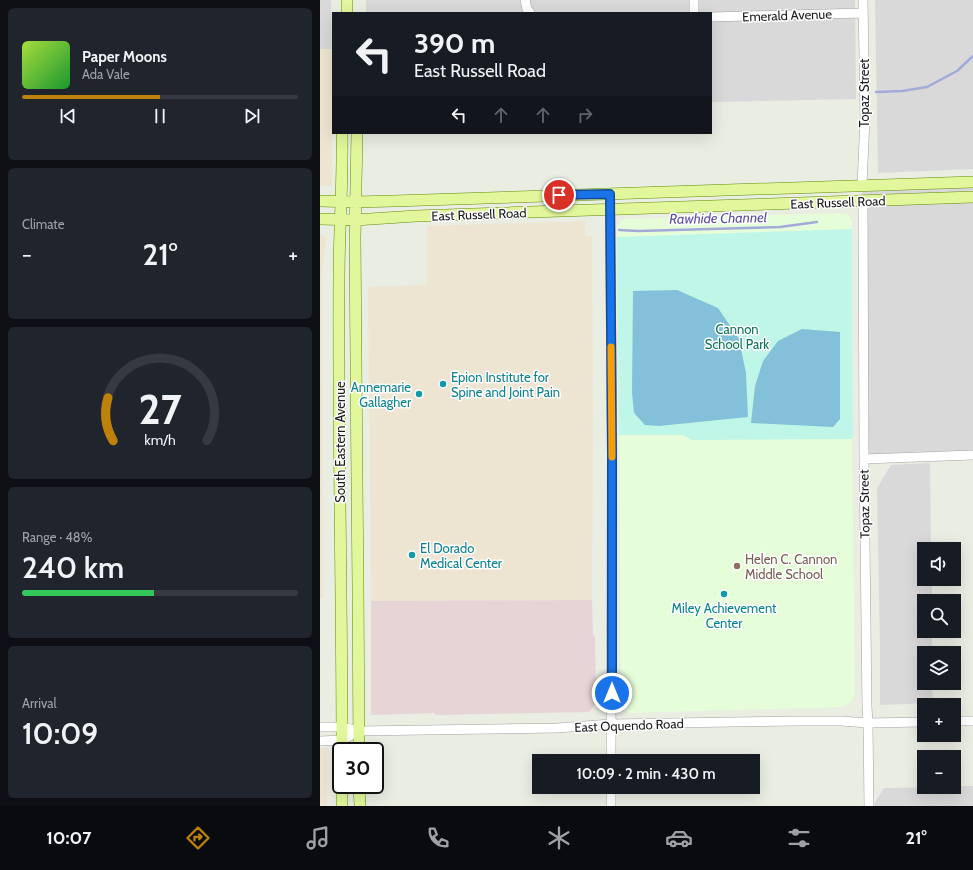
<!DOCTYPE html>
<meta charset="utf-8">
<style>
:root{--surface:#171b24;--page:#20242c;--text:#f1f3f6;--muted:#9ea1a6;--line:#363941;--accent:#be8109}
body{margin:0;font-family:Cabin,sans-serif;background:var(--page);color:var(--text);height:100vh;display:flex;flex-direction:column;font-size:15px;white-space:nowrap}
*{box-sizing:border-box;margin:0}
p{font-size:13px;color:var(--muted)}
.icon{flex:none;width:22px;height:22px;fill:none;stroke:currentColor;stroke-width:2;stroke-linecap:round;stroke-linejoin:round}
.map{position:relative;flex:1;overflow:hidden}
.details{display:flex;flex-direction:column;gap:8px;padding:8px;background:#0d0f14;width:320px}
.details>*{flex:none}
.top-card{position:absolute;left:12px;top:12px;width:380px;height:122px;border-radius:0px;box-shadow:0 4px 16px #0002;background:#171b24;color:var(--text);overflow:hidden}
.fabs{position:absolute;left:597px;top:542px;display:grid;gap:8px}
.fabs a{display:grid;place-items:center;width:44px;height:44px;border-radius:0px;background:var(--surface);box-shadow:0 4px 16px #0002;font-size:20px}
.speed{position:absolute;left:12px;top:742px;display:flex;gap:8px;font-size:20px;font-weight:700;text-align:center}
.speed>*{display:grid;place-content:center;width:52px;height:52px;border-radius:50%;background:var(--surface);box-shadow:0 4px 16px #0002;line-height:1}
.speed .limit{border:2px solid #111;border-radius:6px;background:#fff;color:#111}
.pin{position:absolute;display:grid;place-items:center;width:34px;height:34px;color:#fff;margin:-17px;border:2px solid #fff;border-radius:50%;box-shadow:0 1px 4px #0007}
.me{position:absolute;width:44px;margin:-22px;rotate:0deg;stroke-linejoin:round;filter:drop-shadow(0 0 3px #0008)}
.turn{display:flex;align-items:center;gap:14px;height:84px;padding:0 16px;font-size:18px}
.turn .icon{width:52px;height:52px;stroke-width:2.5}
.turn b{display:block;font-size:28px;line-height:34px}
.lanes{display:flex;align-items:center;height:38px;padding:0 16px;background:#0003;justify-content:center;gap:20px;direction:ltr}
.lanes .off{opacity:.35}
.big{font-size:30px;font-weight:600;line-height:1.1}
.details .tile{flex:1;display:flex;flex-direction:column;justify-content:center;gap:6px;min-width:0;padding:0 14px;border-radius:6px;background:var(--page)}
.details .dial{align-items:center;gap:0}
.dial svg{height:104px;overflow:visible;fill:none;stroke:var(--line);stroke-width:7;stroke-linecap:round;text-anchor:middle}
.dial text{fill:var(--text);stroke:none}
.song{display:flex;align-items:center;gap:12px}
.cover{width:48px;height:48px;border-radius:6px;background:linear-gradient(135deg,hsl(80 70% 55%),hsl(130 70% 35%))}
.played{height:4px;border-radius:2px;background:linear-gradient(90deg,var(--accent) 50%,var(--line) 50%)}
.keys{display:flex;justify-content:space-around;direction:ltr}
.heat{display:flex;justify-content:space-between;align-items:center;font-size:22px;direction:ltr}
.charge{height:6px;border-radius:3px;background:linear-gradient(90deg,#34c759 48%,var(--line) 0)}
.trip{position:absolute;left:212px;top:754px;width:228px;height:40px;border-radius:0px;background:var(--surface);box-shadow:0 4px 16px #0002;font-weight:600;line-height:40px;text-align:center}
.menu{display:flex;height:64px;justify-content:space-around;align-items:center;background:#090b0e;color:var(--muted)}
.menu .icon{width:28px;height:28px}
.menu .active{color:var(--accent)}
.menu b{font-size:18px;color:var(--text)}
main{display:flex;flex:1;min-height:0}
.map>svg:first-child{display:block}
.residential{fill:#dad9d9}
.commercial{fill:#ede5d1}
.industrial{fill:#e6d4d6}
.education{fill:#e6fdda}
.park{fill:#bff6e8}
.pitch{fill:#82c1d9}
.lines{fill:none;stroke-linecap:round;stroke-linejoin:round}
.stream{stroke:#a3aad9;stroke-width:2.5}
.minor-casing{stroke:#a3a3a3;stroke-width:10}
.major-casing{stroke:#618d07;stroke-width:12}
.minor{stroke:#fff;stroke-width:9}
.major{stroke:#e2f79c;stroke-width:11}
.route-casing{stroke:#114b97;stroke-width:10}
.route{stroke:#1a73e8;stroke-width:7}
.slow{stroke:#f59e0b;stroke-width:7}
.culture-dot{fill:#0f9aa8;stroke:#fff;stroke-width:1.5}
.education-dot{fill:#8d6e63;stroke:#fff;stroke-width:1.5}
.labels{text-anchor:middle;stroke-width:3;stroke-linejoin:round;paint-order:stroke}
.street-label{font-size:13px;fill:#1c1c1c;stroke:#fff}
.park-label{font-size:13px;fill:#10745a;stroke:#fff}
.culture-label{font-size:13px;fill:#0d838f;stroke:#fff;text-anchor:start}
.education-label{font-size:13px;fill:#785e54;stroke:#fff;text-anchor:start}
.water-label{font-size:14px;font-style:italic;fill:#5c4da6;stroke:#fff}
</style>
<main>
<section class="details">
<div class="tile">
<div class="song"><i class="cover"></i><div><b>Paper Moons</b><p>Ada Vale</p></div></div>
<div class="played"></div>
<div class="keys"><svg class="icon" aria-label="previous" viewBox="0 0 24 24"><path d="M18 5L8 12l10 7zM5 5v14"/></svg><svg class="icon" aria-label="pause" viewBox="0 0 24 24"><path d="M8 5v14M16 5v14"/></svg><svg class="icon" aria-label="next" viewBox="0 0 24 24"><path d="M6 5l10 7-10 7zM19 5v14"/></svg></div>
</div>
<div class="tile"><p>Climate</p>
<div class="heat"><a>−</a><b class="big">21°</b><a>+</a></div>
</div>
<div class="tile dial"><svg viewBox="0 0 100 80">
<path d="M14 69A42 42 0 1 1 86 69"/>
<path d="M14 69A42 42 0 0 1 10 36" stroke="#be8109"/>
<text x="50" y="56" font-size="32" font-weight="700">27</text>
<text x="50" y="72" font-size="11">km/h</text>
</svg></div>
<div class="tile"><p>Range · 48%</p><b class="big">240 km</b><div class="charge"></div></div>
<div class="tile"><p>Arrival</p><b class="big">10:09</b></div>
</section>
<div class="map">
<svg width="653" height="806" viewBox="0 0 653 806">
<rect width="100%" height="100%" fill="#e9ede2"/>
<path class="residential" d="M0,0H11L12,49H0Z
M46,0H535L536,99L391,102V13H46Z
M555,0H653V169L558,173Z
M653,182V455L544,459L542,185Z
M610,463L611,549H604V579H612V601H604V631H612V653H604V683H612L613,703L560,705V646L557,488L571,465Z
M634,786H653V806H555L554,804L564,788L634,787Z"/>
<path class="commercial" d="M0,49H12V186H0Z
M265,221V236H272L273,432L272,600L51,601L48,287L107,285V226Z
M0,234L4,236L6,239L2,273L3,598H0Z
M0,748H7V806H0Z"/>
<path class="industrial" d="M272,600L273,635L275,636L276,704L269,712L115,715V713L51,715V601Z"/>
<path class="education" d="M519,213L527,214L532,220L533,437H532L535,693L531,702L523,707L308,713L301,707L297,227L301,221L305,219Z"/>
<path class="park" d="M532,229L533,437H532V439L372,440L363,435H299L297,237Z"/>
<path class="pitch" d="M357,290L398,308L419,339L426,373L428,417L339,426L325,425L314,413L312,393L313,291Z
M482,329L520,332V419L513,427L431,423L435,386L443,361L458,341Z"/>
<g class="lines">
<path class="stream" d="M556,92L582,91L607,87L637,71L653,56
M299,230L318,231L460,227L497,222"/>
<defs>
<path id="minor" d="M205,0L207,9L210,13
M374,0V13
M391,17L543,13
M542,185L545,119L543,0
M290,194L292,453L291,761
M543,201L544,459L547,707L548,723L549,806
M544,459L653,455
M634,721H653
M0,727H22L39,731L237,728L291,724L477,721H521L548,723L604,722
M0,741L22,740L39,731
M291,806V787"/>
<path id="major" d="M27,0V13
M37,133L35,238L37,483L38,586L39,751
M0,201L36,202L73,201L653,182
M0,219L35,220L96,216L653,197
M22,751C22,594 18,436 19,279C19,230 23,182 22,133
M39,785L40,806
M22,806V785"/>
</defs>
<use href="#minor" class="minor-casing"/>
<use href="#major" class="major-casing"/>
<use href="#minor" class="minor"/>
<use href="#major" class="major"/>
</g>
<g class="lines">
<defs>
<path id="route" d="M239,195L290,194L292,453V693"/>
</defs>
<use href="#route" class="route-casing"/>
<use href="#route" class="route"/>
<path class="slow" d="M291,347L292,457"/>
</g>
<g class="culture-dot">
<circle cx="123" cy="384" r="4"/>
<circle cx="99" cy="394" r="4"/>
<circle cx="92" cy="555" r="4"/>
<circle cx="404" cy="594" r="4"/>
</g>
<circle class="education-dot" cx="417" cy="566" r="4"/>
<g class="labels">
<g class="street-label">
<text transform="translate(467 15) rotate(-2)" y="5">Emerald Avenue</text>
<text transform="translate(544 93) rotate(-90)" y="5">Topaz Street</text>
<text transform="translate(518 202) rotate(-2)" y="5">East Russell Road</text>
<text transform="translate(159 214) rotate(-2)" y="5">East Russell Road</text>
<text transform="translate(20 442) rotate(-90)" y="5">South Eastern Avenue</text>
<text transform="translate(544 504) rotate(-91)" y="5">Topaz Street</text>
<text transform="translate(309 725) rotate(-2)" y="5">East Oquendo Road</text>
</g>
<g class="park-label">
<text x="417" y="334">Cannon<tspan x="417" dy="15">School Park</tspan></text>
</g>
<g class="culture-label">
<text x="131" y="382">Epion Institute for<tspan x="131" dy="15">Spine and Joint Pain</tspan></text>
<text x="91" y="392" text-anchor="end">Annemarie<tspan x="91" dy="15">Gallagher</tspan></text>
<text x="100" y="553">El Dorado<tspan x="100" dy="15">Medical Center</tspan></text>
<text x="404" y="613" text-anchor="middle">Miley Achievement<tspan x="404" dy="15">Center</tspan></text>
</g>
<g class="education-label">
<text x="425" y="564">Helen C. Cannon<tspan x="425" dy="15">Middle School</tspan></text>
</g>
<g class="water-label">
<text transform="translate(398 218) rotate(-1)" y="5">Rawhide Channel</text>
</g>
</g>
</svg>
<div class="fabs">
<a><svg class="icon" aria-label="sound" viewBox="0 0 24 24"><path d="M4 9h4l5-4v14l-5-4H4zM17 9q2 3 0 6"/></svg></a>
<a><svg class="icon" aria-label="search" viewBox="0 0 24 24"><circle cx="10" cy="10" r="6"/><path d="M15 15l6 6"/></svg></a>
<a><svg class="icon" aria-label="layers" viewBox="0 0 24 24"><path d="M12 4l9 5-9 5-9-5zM3 14l9 5 9-5"/></svg></a>
<a>+</a>
<a>−</a>
</div>
<div class="speed"><div class="limit">30</div></div>
<div class="pin" style="left:239px;top:195px;background:#d93025"><svg class="icon" aria-label="arrive" viewBox="0 0 24 24"><path d="M6 21V4h12l-3 4 3 4H6"/></svg></div>
<svg class="me" style="left:292px;top:693px" viewBox="-20 -20 40 40"><circle r="17" fill="#1a73e8" stroke="#fff" stroke-width="3"/><path d="M0-11L8 9 0 5-8 9z" fill="#fff"/></svg>
<div class="trip">10:09 · 2 min · 430 m</div>
<div class="top-card">
<div class="turn"><svg class="icon" aria-label="left" viewBox="0 0 24 24"><path d="M17 20v-9H6M10 6l-5 5 5 5"/></svg><div><b>390 m</b>East Russell Road</div></div>
<div class="lanes"><svg class="icon" aria-label="left" viewBox="0 0 24 24"><path d="M17 20v-9H6M10 6l-5 5 5 5"/></svg><svg class="icon off" aria-label="ahead" viewBox="0 0 24 24"><path d="M12 20V5M6 11l6-6 6 6"/></svg><svg class="icon off" aria-label="ahead" viewBox="0 0 24 24"><path d="M12 20V5M6 11l6-6 6 6"/></svg><svg class="icon off" aria-label="right" viewBox="0 0 24 24"><path d="M7 20v-9h11M14 6l5 5-5 5"/></svg></div>
</div>
</div>
</main>
<nav class="menu">
<b>10:07</b>
<svg class="icon active" aria-label="directions" viewBox="0 0 24 24"><path d="M12 3l9 9-9 9-9-9zM9 14v-3h6M13 9l2 2-2 2"/></svg>
<svg class="icon" aria-label="music" viewBox="0 0 24 24"><path d="M9 18V5l10-2v13"/><circle cx="6" cy="18" r="3"/><circle cx="16" cy="16" r="3"/></svg>
<svg class="icon" aria-label="phone" viewBox="0 0 24 24"><path d="M5 4h4l2 5-3 2q2 4 5 5l2-3 5 2v4C11 20 4 13 5 4z"/></svg>
<svg class="icon" aria-label="climate" viewBox="0 0 24 24"><path d="M12 3v18M4 7l16 10M4 17L20 7"/></svg>
<svg class="icon" aria-label="car" viewBox="0 0 24 24"><path d="M5 17H2v-5l4-1 3-4h7l3 4 3 1v5h-3M9 17h6M6 11h13"/><circle cx="7" cy="17" r="2"/><circle cx="17" cy="17" r="2"/></svg>
<svg class="icon" aria-label="filters" viewBox="0 0 24 24"><path d="M4 7h16M4 17h16"/><circle cx="9" cy="7" r="2"/><circle cx="15" cy="17" r="2"/></svg>
<b>21°</b>
</nav>
